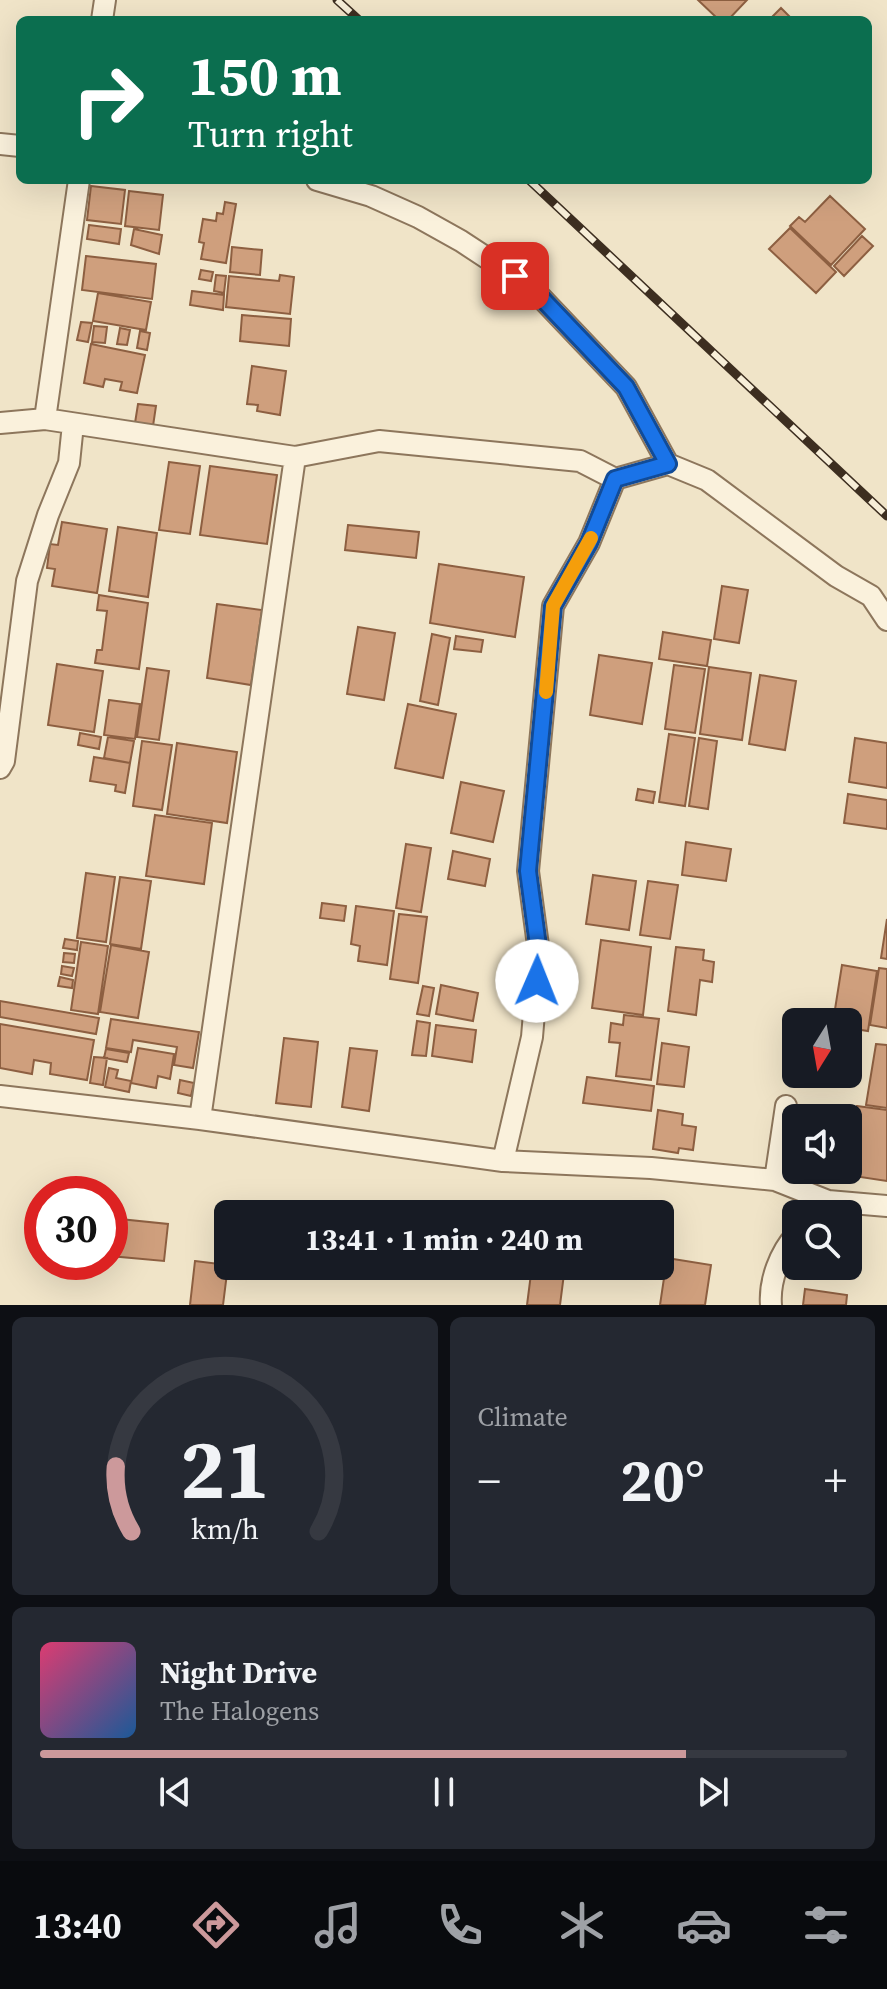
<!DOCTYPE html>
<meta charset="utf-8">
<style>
:root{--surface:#171b24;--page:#242831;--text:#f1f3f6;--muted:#9ea1a6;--line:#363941;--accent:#cc999b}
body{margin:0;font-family:"Source Serif 4",serif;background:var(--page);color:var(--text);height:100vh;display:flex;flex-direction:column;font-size:30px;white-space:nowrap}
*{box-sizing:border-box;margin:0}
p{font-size:26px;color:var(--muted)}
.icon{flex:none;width:44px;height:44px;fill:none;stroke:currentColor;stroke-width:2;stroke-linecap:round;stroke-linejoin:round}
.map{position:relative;height:1305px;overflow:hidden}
.side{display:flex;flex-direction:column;gap:12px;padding:12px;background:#0d0f14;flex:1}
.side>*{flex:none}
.top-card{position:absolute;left:16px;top:16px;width:856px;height:168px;border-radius:12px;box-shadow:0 8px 32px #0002;background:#0b6e4f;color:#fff;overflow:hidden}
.needle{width:52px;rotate:191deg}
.buttons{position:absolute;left:782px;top:1008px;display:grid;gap:16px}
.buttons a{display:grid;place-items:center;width:80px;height:80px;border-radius:12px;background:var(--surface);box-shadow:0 8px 32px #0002;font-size:40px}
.speed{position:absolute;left:24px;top:1176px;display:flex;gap:16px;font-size:40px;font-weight:700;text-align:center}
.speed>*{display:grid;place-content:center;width:104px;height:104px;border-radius:50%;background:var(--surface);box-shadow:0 8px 32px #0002;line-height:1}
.speed .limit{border:12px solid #d22;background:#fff;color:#111}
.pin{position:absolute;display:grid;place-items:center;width:68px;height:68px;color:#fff;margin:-34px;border-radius:16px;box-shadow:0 4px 12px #0006}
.me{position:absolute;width:88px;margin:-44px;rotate:1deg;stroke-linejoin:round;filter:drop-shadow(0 0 6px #0008)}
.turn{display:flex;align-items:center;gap:28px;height:168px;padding:0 40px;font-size:36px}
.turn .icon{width:104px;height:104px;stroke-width:2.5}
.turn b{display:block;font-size:56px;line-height:68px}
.big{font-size:60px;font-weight:700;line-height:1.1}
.side .widget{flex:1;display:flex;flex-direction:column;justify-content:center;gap:12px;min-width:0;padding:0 28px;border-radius:12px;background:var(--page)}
.side .dial{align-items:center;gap:0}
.dial svg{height:208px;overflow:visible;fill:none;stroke:var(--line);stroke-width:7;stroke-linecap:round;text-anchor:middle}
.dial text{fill:var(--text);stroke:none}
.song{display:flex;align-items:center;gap:24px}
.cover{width:96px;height:96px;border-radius:12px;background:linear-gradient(135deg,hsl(340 70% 55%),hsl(210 70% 35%))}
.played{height:8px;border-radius:4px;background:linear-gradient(90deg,var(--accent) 80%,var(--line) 80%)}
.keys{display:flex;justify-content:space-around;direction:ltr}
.heat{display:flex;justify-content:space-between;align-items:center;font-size:44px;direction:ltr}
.side .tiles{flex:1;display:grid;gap:12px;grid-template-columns:1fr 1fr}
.widget:last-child{grid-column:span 2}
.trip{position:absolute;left:214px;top:1200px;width:460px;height:80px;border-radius:12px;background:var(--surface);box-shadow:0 8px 32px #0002;font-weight:700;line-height:80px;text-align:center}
.tab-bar{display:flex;height:128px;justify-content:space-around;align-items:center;background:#090b0e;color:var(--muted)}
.tab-bar .icon{width:56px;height:56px}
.tab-bar .on{color:var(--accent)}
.tab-bar b{font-size:36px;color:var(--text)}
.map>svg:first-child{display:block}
.building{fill:#cf9f7d;stroke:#8d5f41;stroke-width:2}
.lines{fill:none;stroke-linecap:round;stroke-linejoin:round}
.street-casing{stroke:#8d765c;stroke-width:24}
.street{stroke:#faf1dc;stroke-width:20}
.rail-casing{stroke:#3d2e20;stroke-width:9}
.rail{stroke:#f7eed8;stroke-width:6;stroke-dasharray:18;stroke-linecap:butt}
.route-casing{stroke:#114b97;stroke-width:20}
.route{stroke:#1a73e8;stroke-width:14}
.slow{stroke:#f59e0b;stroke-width:14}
</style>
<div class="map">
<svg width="887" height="1305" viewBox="0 0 887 1305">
<rect width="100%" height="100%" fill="#f0e4c8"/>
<path class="building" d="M698,0H747L728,20H719Z
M781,8L793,20H769Z
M91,186L125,190L121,224L87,220Z
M129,191L163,195L159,230L125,226Z
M830,196L865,229L831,265L790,226L799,217L805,222Z
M225,202L236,204L226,263L201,259L204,243L199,242L203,219L216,221L217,213L223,214Z
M89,225L121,229L119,244L87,239Z
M790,228L836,272L816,293L769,249Z
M134,229L162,235L159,254L131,245Z
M862,236L873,246L844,276L834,266Z
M232,247L262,250L260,275L230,272Z
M86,256L156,264L152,299L82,290Z
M201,270L213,272L211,281L199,279Z
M216,275L226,276L224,293L214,291Z
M280,275L294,277L290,314L226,307L229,276L279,281Z
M192,291L224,295L223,310L190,305Z
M98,293L151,302L146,330L93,321Z
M242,315L291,319L289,346L240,341Z
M81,322L92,323L88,342L77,340Z
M94,326L107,327L105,343L92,342Z
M120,328L130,330L127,345L117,344Z
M140,331L150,333L147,350L137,348Z
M91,344L145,355L137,393L120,390L122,382L105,379L103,387L84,383Z
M252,366L286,371L280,415L257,411L258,405L247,404Z
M138,404L156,406L153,426L135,423Z
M169,462L200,466L190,534L159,530Z
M210,466L277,475L267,544L200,535Z
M62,522L107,529L97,593L52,586L55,569L47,568L50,544L58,545Z
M348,525L419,532L416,558L345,550Z
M118,527L157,533L148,597L109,591Z
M439,564L524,577L515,637L430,623Z
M722,586L748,590L739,643L714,639Z
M99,595L148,603L139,669L95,663L97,650H102L107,611L97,610Z
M217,604L262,610L251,685L207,678Z
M358,627L395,633L384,700L347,694Z
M663,632L711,640L707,666L659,659Z
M432,634L450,638L438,705L420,701Z
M456,636L483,640L481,652L454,649Z
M599,655L652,663L642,724L590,715Z
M57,664L103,671L94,732L48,725Z
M674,665L705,669L695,733L665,729Z
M709,667L751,673L742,740L700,734Z
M147,668L169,671L159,740L137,737Z
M760,675L796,681L785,750L749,744Z
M109,700L140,704L135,739L104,735Z
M408,704L456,714L443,778L395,768Z
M80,733L101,737L99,749L78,745Z
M669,734L695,738L685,806L659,802Z
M108,737L134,741L130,763L104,758Z
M699,738L717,741L708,809L689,806Z
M855,738L887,743V788L849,782Z
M142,741L172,745L162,810L133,806Z
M177,743L237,752L227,823L167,814Z
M94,757L130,763L125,793L115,791L116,785L90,781Z
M461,782L504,791L493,842L451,833Z
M638,789L655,792L653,803L636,800Z
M848,794L887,800V829L844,823Z
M155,815L212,823L204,884L146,876Z
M686,842L731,849L726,881L682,875Z
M406,844L431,848L421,912L396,908Z
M453,851L490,859L485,886L448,879Z
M86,873L115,877L106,942L77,938Z
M593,875L636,881L629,930L586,924Z
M120,877L151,881L141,949L110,944Z
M648,881L678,885L670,939L640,935Z
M322,903L346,906L344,921L320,918Z
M356,906L394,911L387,965L358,961L360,946L351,944Z
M399,914L427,917L418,983L390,979Z
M887,919V959L881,958Z
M65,939L78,941L77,950L63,948Z
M601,940L651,947L643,1015L592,1008Z
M81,942L108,946L98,1014L71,1010Z
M111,945L149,952L138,1018L100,1012Z
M676,947L704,950L703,960L714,962L712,982L700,980L696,1015L668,1011Z
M64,953L75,954L74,963L63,962Z
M842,965L877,971L868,1031L848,1028V1022H833Z
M62,966L74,968L72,976L61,974Z
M879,968L887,969V1028L870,1025Z
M60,977L73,980L72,988L58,986Z
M441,985L478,993L473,1021L436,1014Z
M423,986L434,988L429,1016L417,1014Z
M0,1001L99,1018L96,1034L0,1017Z
M624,1015L659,1019L651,1080L616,1076L620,1043L609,1042L611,1023L623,1025Z
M111,1019L199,1032L193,1068L174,1065L177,1047L133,1040L131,1052L106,1048Z
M417,1021L430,1023L426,1056L412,1055Z
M0,1024L94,1040L87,1080L50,1074L51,1063L34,1060L32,1074L0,1068Z
M436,1025L476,1030L472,1062L432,1056Z
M284,1038L318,1042L311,1107L276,1103Z
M662,1043L689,1047L684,1087L657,1084Z
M876,1044L887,1045V1108L866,1105Z
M138,1048L174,1054L170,1079L158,1076L156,1088L131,1083Z
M350,1048L377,1051L369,1111L342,1107Z
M106,1049L129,1053L127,1062L104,1058Z
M94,1057L107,1058L103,1085L90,1083Z
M109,1068L118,1070L116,1078L131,1081L129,1092L105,1087Z
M587,1077L654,1086L651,1111L583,1103Z
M180,1080L194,1083L191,1096L178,1093Z
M857,1106L887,1110V1181L847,1175Z
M658,1110L683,1114L682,1125L696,1127L693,1150L679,1148L678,1153L653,1149Z
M110,1218L168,1224L164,1261L110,1256Z
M667,1258L711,1265L705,1305H660Z
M195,1261L228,1265L223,1305H190Z
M532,1266H565L560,1305H527Z
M805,1289L847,1295L846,1305H803Z"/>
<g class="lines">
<defs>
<path id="street" d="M102,20L105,0
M0,144L20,146
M317,180L371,196L418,217L461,241L531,287L626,387L668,464
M45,419L79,180
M0,423L45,419L295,457L379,441L580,461L615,479L668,464L707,480L836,576L871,596L887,620
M0,768L4,761L27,581L48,515L69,463L73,424
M0,1096L200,1119L503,1161L651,1168L775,1180L828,1201L887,1206
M200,1119L295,457
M503,1161L532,1037L539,953L528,871L553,606L589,543L615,479
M775,1180L786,1106
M771,1305C769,1281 780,1252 796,1235"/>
</defs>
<use href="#street" class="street-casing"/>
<use href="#street" class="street"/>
<defs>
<path id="rail" d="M337,0L359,20
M529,180L887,516"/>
</defs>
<use href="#rail" class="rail-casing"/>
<use href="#rail" class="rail"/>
</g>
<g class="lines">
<defs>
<path id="route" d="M515,276L531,287L626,387L668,464L615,479L589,543L553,606L528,871L539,953L537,981"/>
</defs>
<use href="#route" class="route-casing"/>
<use href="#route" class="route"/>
<path class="slow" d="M546,692L553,606L591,538"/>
</g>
</svg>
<div class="buttons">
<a><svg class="needle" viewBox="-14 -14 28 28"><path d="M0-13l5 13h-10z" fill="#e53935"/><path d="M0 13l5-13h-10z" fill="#9ea1a6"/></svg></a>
<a><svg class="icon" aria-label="sound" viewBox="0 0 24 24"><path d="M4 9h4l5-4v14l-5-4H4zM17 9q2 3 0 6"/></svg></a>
<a><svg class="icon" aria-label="search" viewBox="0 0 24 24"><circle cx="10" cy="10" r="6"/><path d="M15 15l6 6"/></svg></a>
</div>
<div class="speed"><div class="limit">30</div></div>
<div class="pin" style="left:515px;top:276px;background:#d93025"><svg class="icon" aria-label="arrive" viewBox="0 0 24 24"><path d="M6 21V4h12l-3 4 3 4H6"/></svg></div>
<svg class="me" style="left:537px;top:981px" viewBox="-20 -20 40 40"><circle r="19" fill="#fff"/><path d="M0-13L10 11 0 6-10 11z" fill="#1a73e8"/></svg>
<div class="trip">13:41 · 1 min · 240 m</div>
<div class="top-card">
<div class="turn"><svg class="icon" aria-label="right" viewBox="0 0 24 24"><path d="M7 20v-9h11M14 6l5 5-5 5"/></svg><div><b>150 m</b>Turn right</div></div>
</div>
</div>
<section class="side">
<div class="tiles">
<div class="widget dial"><svg viewBox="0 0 100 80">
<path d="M14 69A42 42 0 1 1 86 69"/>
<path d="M14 69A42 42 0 0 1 8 44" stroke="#cc999b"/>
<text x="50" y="56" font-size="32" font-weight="700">21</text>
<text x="50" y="72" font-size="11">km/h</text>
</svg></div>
<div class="widget"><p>Climate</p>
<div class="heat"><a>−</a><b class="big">20°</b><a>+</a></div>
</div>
<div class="widget">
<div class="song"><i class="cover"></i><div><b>Night Drive</b><p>The Halogens</p></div></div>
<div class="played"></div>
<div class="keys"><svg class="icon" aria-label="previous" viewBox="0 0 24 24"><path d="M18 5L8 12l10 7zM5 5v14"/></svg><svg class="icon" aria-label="pause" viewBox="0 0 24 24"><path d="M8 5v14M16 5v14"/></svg><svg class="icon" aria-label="next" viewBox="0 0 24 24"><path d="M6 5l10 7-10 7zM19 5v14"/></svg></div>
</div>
</div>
</section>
<nav class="tab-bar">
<b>13:40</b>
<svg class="icon on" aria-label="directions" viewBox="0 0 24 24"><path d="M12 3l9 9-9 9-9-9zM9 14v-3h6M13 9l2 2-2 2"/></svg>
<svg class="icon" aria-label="music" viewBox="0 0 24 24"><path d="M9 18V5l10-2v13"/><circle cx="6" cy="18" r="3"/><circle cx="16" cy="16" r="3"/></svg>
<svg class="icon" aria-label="phone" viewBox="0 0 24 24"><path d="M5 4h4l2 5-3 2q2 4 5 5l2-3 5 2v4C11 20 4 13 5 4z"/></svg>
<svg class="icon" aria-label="climate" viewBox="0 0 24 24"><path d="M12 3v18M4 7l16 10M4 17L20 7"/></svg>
<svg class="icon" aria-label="car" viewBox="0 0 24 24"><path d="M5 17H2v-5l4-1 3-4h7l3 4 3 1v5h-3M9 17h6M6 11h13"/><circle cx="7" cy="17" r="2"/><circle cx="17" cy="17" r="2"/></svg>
<svg class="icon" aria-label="filters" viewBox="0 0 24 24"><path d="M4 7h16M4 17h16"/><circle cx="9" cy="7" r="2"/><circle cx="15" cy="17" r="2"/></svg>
</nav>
